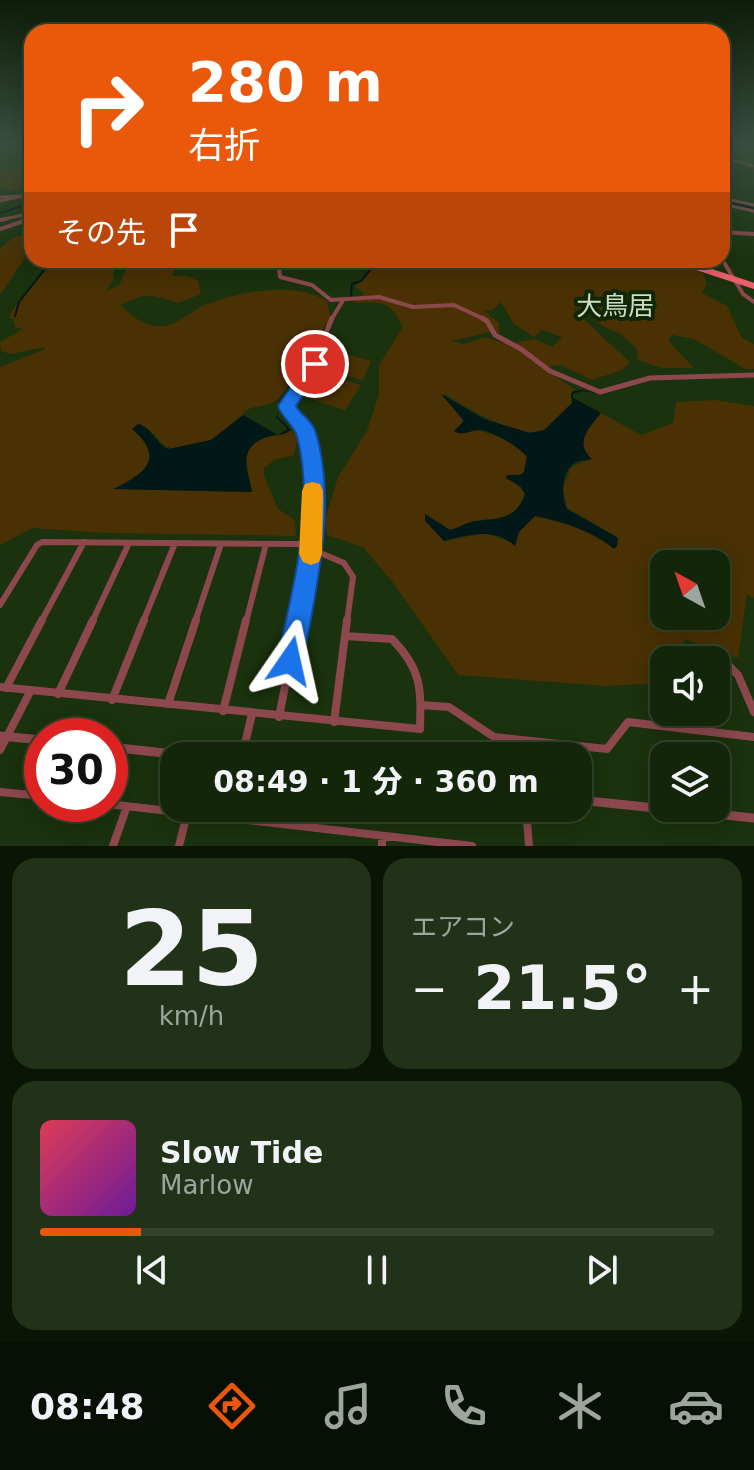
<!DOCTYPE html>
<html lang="ja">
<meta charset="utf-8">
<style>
:root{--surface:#14260a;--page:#213218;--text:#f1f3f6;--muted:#9da59c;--line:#33432b;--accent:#ea580c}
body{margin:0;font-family:"DejaVu Sans","Noto Sans JP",sans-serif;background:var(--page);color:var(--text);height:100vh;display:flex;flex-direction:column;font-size:30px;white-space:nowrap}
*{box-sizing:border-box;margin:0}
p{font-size:26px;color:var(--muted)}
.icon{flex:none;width:44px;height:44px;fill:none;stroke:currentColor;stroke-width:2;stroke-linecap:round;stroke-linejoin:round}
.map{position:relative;height:846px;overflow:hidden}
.drawer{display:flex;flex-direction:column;gap:12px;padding:12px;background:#0b1506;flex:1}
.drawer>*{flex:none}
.guide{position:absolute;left:24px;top:24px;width:706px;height:244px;border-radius:24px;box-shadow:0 4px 20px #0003,0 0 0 2px var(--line);background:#ea580c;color:#fff;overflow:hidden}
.needle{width:52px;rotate:320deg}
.controls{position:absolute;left:650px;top:550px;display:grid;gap:16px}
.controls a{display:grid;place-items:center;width:80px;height:80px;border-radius:16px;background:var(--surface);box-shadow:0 4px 20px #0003,0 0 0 2px var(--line);font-size:40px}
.speed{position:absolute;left:24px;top:718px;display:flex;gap:16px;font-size:40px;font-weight:700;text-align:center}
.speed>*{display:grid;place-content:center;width:104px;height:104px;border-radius:50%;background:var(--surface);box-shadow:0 4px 20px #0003,0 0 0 2px var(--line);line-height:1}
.speed .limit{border:12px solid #d22;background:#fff;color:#111}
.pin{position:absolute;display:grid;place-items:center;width:68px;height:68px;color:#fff;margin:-34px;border:4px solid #fff;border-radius:50%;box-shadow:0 2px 8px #0007}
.me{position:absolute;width:88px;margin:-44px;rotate:11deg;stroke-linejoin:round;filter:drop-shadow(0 0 6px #0008)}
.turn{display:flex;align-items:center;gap:28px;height:168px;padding:0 32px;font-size:36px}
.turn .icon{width:104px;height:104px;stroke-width:2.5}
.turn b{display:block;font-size:56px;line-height:68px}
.then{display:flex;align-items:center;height:76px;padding:0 32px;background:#0003;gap:16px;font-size:30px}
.big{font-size:60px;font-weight:800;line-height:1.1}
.drawer .widget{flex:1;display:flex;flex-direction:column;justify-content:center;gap:12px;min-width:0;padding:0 28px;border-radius:24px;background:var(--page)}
.drawer .dial{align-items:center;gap:0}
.dial b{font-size:104px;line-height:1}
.song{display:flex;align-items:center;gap:24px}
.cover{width:96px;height:96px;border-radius:12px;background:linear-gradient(135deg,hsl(350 70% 55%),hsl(280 70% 35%))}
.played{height:8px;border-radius:4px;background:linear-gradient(90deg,var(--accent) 15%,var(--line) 15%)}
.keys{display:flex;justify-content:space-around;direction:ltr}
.heat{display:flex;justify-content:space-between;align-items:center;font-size:44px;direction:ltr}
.drawer .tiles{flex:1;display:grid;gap:12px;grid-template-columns:1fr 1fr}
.widget:last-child{grid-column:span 2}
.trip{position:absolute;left:160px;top:742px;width:432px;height:80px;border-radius:24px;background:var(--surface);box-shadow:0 4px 20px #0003,0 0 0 2px var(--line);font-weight:800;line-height:80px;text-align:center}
.tab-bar{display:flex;height:128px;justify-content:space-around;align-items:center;background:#080f04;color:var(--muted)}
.tab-bar .icon{width:56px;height:56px}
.tab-bar .current{color:var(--accent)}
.tab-bar b{font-size:36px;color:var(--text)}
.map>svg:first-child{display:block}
.green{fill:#493104;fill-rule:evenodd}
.water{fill:#021717}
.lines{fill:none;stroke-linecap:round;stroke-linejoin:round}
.stream{stroke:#021717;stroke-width:2}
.river{fill:#021717;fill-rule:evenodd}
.minor-far4{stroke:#8c484d;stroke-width:3}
.minor-far3{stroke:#8c484d;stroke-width:4}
.minor-far2{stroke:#8c484d;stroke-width:5}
.minor-far1{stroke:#8c484d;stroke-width:6}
.minor{stroke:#8c484d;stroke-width:8}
.tertiary-far1{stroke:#8c484d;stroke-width:3}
.tertiary{stroke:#8c484d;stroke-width:9}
.primary{stroke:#eb5e6e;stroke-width:6}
.route{fill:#1a73e8;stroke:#114b97;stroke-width:2}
.slow{fill:#f59e0b}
.labels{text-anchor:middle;stroke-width:8;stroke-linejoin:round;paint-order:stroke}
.far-quarter-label{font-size:26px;fill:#ceddc7;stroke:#102703}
</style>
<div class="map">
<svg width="754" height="846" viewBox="0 0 754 846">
<rect width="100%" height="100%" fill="#1a320d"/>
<path class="green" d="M32,162V176L28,179L32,188L9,191L0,187V171Z
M28,235L25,238L29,241L22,250L25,258L0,295V248L15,237Z
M55,260H111L116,265L113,273L114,279L106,291L119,285L128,266L151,260H179L172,276H188L198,281L201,294L178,303C153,295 146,291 121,305C132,317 145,327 163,326C177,325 194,309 207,304C241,291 295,281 327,301C327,305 329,309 330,313C331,327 287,392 275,401C267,407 253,405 246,411C241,415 239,421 234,425C214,440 168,465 155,434L134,431L148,445L151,458L145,470L115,489L252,492C249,472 235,449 266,437C275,434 283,436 291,430L298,437L293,456L276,459L264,468V476L278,509L295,520L296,536L105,533L32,528L0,545V367L43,350L46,347L10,354L1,351L0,342L23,329L15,327L14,319L9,318C18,296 40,279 55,260Z
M381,260H661L703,273L707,283L702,293L727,306L742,338L754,344V369H745L694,339L672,335L668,341L694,368H661L638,360L637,349L622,335L601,325L586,310L572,308C591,325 610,345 630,362L622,370L592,380L561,365L541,367L576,390L571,394L572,403C564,411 555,425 544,430C520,441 465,407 445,394L443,396L463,418L461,427C483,431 513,438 527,457L524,472L520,475H507L525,493C516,521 498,517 474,521C466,523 458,528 450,530L440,523L425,521L444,541L484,533L509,541L535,516C564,522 590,531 614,548V535L567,508L563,489L571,467L592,459C574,443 588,429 601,413L641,435L673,423L676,402L715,400L754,406V598L747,594L738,658L685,639L674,660H664L663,683L606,686L458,675L394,584L363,547L327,535L325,519L338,477L367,431L379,394V365L403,327C389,299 382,302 353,303L365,293L355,287ZM501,302L514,324L534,337L542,330L562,337L552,347L535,339L507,344L485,337L464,344L452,341L490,332L499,334V323L483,310L492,311ZM664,564H716V616H664Z
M342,353L371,361L363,380L330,371Z
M328,374L361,385L345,410L311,399Z"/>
<path class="water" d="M582,390L602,394L582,391L573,394V398L601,413C588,429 574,443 592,459C588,460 583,460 579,461C561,467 560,495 567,509L618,538L617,546L614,549C592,530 563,522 535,516L519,532L515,546C494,527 469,535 444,541L425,521V514L450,530C459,528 467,522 476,521C499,518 516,520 525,494L521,487L506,478L507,475H520L524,472L527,457C521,448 491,430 480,430C469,430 464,437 454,431L464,421L441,394L484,419L530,433L544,430L572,403L571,394L573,391Z
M281,402L277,416L291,430C282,437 276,434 267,437C235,448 249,472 252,492L113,489C145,474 166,458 132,429L138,424C153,428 155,443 168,449L211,440L243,415L278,435L288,429L276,417Z"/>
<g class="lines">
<path class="stream" d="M0,213L32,203
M351,296L352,284L361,281L378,260
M15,316L19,302L52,260
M280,402L319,346L326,326"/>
<path class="river" d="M722,199L754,207V211L722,203Z"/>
<path class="minor-far4" d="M23,144L31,146L28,155L32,157
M722,157L754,166
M0,197L23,196
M722,204L754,211
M0,220L32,213
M24,221L32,218"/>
<path class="minor-far3" d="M0,220L6,219
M0,229L30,219
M722,232L754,234
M722,259L743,294L754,302
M278,260L280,277L312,285L331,300L379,297L413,307L454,305L486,320
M331,320L342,302"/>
<path class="minor-far2" d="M482,318L487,321L495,335L521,349L550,371L600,392L650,378L754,375
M311,451L305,430L287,406L326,347L325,335L332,318"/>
<path class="minor-far1" d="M0,605L37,545L42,542L299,544L344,563L353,577L347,622
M41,622L84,542
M92,622L129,543
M143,622L175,543
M195,622L221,544
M246,622L266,544
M298,622C309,565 322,507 310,449"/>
<path class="minor" d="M716,665L729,666L738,675L754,712
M0,687L420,729C421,688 422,670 392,639L345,636
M6,688L42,620
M58,694L93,620
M112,700L144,620
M168,704L196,620
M421,705L449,707L494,737L607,749L628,722L754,737
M223,711L246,620
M678,712L683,728
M279,717L298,620
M334,722L347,620
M520,741L521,756
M0,750L30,692
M242,756L252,714
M0,792L42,796
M108,804L472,846
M526,808L529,846
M227,816L229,808
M382,837V846
M113,846L127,806
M179,846L187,814"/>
<path class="tertiary-far1" d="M722,198L754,205
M0,201L32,194"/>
<path class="tertiary" d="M0,736L42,740
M110,747L191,756
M578,800L754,818"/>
<path class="primary" d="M675,260L754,286"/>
</g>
<linearGradient id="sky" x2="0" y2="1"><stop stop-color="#0e1c07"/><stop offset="0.55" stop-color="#384f40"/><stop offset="1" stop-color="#384f40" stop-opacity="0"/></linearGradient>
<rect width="754" height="262" fill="url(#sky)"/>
<path class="route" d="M315,358L323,364L296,406C301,415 311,420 315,430C338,500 316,591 303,661L299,670L290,674L281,670L277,661C292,589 316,510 297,436C294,425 282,418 278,406L309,360Z"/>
<path class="slow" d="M312,482L320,484L323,491L322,554L319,562L311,565L303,562L299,554L302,491L305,484Z"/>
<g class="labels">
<g class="far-quarter-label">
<text x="615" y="315">大鳥居</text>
</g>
</g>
</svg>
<div class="controls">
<a><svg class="needle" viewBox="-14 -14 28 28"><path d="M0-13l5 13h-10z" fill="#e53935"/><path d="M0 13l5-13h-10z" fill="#9da59c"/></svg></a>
<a><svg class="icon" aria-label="sound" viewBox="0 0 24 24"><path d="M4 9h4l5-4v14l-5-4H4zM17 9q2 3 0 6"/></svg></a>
<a><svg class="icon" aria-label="layers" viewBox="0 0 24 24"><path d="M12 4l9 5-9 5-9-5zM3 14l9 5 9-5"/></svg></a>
</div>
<div class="speed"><div class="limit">30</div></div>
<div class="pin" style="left:315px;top:364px;background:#d93025"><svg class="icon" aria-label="arrive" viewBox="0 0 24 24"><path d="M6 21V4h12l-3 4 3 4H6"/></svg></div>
<svg class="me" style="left:290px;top:661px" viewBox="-20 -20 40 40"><path d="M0-17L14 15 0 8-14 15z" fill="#1a73e8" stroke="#fff" stroke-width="4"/></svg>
<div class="trip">08:49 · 1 分 · 360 m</div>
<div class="guide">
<div class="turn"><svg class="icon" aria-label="right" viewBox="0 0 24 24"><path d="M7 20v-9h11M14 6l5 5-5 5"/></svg><div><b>280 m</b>右折</div></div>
<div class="then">その先<svg class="icon" aria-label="arrive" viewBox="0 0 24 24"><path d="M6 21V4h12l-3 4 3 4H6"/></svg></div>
</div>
</div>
<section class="drawer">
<div class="tiles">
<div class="widget dial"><b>25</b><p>km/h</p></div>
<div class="widget"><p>エアコン</p>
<div class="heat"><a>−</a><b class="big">21.5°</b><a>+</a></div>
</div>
<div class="widget">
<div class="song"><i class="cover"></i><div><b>Slow Tide</b><p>Marlow</p></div></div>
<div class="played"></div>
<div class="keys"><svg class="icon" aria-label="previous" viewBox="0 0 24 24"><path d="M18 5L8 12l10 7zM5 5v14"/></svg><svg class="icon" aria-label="pause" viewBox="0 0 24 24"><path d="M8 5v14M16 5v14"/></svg><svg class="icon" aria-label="next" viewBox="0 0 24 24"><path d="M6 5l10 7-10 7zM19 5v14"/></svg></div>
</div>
</div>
</section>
<nav class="tab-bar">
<b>08:48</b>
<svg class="icon current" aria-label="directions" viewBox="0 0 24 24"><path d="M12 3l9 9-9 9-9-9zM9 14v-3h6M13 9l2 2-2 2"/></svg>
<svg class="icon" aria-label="music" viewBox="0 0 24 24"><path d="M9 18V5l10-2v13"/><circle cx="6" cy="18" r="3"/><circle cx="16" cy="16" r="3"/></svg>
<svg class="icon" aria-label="phone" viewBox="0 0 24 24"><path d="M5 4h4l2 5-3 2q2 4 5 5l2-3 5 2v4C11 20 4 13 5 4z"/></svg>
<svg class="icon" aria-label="climate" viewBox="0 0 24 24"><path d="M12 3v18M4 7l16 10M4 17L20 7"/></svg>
<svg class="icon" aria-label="car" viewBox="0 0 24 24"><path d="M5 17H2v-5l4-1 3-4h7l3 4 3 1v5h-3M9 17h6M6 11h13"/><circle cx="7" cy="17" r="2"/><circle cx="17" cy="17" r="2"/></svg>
</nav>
